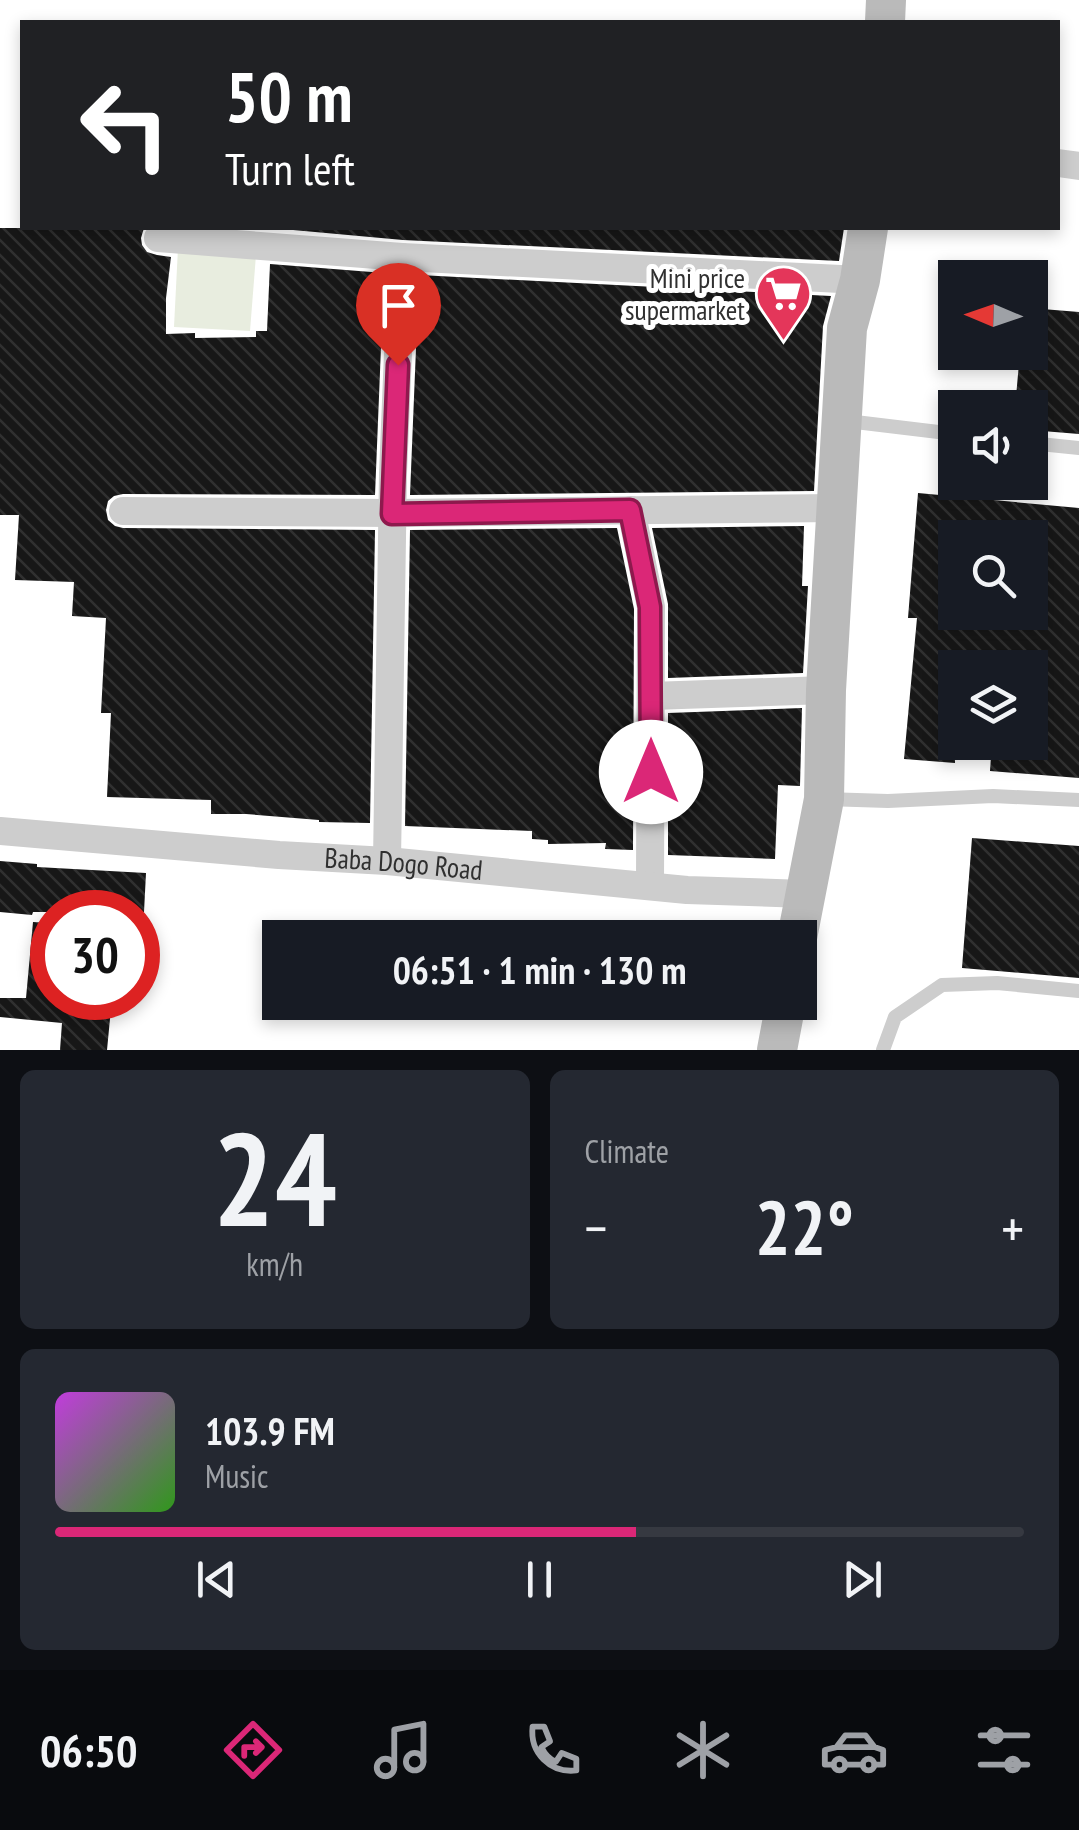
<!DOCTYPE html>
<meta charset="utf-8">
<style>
:root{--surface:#171b24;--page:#242831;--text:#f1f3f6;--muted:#9ea1a6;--line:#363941;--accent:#db2777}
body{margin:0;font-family:"PT Sans Narrow",sans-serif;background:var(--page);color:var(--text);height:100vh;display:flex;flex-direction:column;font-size:38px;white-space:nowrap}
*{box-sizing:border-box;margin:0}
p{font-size:32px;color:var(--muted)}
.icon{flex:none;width:55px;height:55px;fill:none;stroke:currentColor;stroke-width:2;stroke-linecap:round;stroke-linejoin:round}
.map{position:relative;height:1050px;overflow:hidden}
.details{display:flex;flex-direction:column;gap:20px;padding:20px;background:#0d0f14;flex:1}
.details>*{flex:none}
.banner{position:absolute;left:20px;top:20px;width:1040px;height:210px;border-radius:0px;box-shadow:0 5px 15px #0003;background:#202124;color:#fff;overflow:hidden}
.needle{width:65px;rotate:272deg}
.tools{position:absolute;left:938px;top:260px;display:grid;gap:20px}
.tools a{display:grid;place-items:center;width:110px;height:110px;border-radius:0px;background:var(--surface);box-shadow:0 5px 15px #0003;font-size:50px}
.speed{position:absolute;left:30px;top:890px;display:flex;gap:20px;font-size:50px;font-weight:700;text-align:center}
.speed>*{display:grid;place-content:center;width:130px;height:130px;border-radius:50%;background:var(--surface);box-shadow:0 5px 15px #0003;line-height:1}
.speed .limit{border:15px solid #d22;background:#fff;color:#111}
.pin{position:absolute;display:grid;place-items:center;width:85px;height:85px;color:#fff;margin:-102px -42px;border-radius:50% 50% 50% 0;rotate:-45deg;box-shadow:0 0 10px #0007}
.pin .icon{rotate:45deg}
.me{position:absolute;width:110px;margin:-55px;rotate:0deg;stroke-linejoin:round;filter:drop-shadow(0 0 8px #0008)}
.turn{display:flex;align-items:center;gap:35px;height:210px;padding:0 40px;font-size:45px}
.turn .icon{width:130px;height:130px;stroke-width:2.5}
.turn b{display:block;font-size:70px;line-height:85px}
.big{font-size:75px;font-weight:600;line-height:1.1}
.details .tile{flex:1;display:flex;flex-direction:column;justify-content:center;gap:15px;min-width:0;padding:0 35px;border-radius:15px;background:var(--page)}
.details .dial{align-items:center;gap:0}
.dial b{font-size:130px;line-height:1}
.song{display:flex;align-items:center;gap:30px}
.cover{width:120px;height:120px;border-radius:15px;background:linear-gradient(135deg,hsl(290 70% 55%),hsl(110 70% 35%))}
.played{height:10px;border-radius:5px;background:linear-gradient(90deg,var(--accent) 60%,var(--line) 60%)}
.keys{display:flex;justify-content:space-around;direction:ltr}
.heat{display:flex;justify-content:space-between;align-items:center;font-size:55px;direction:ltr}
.details .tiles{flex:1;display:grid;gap:20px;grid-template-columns:1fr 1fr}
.tile:last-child{grid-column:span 2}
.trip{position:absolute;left:262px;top:920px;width:555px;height:100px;border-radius:0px;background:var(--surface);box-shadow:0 5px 15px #0003;font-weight:600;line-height:100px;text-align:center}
.tabs{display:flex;height:160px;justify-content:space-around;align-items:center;background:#090b0e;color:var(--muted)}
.tabs .icon{width:70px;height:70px}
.tabs .selected{color:var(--accent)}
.tabs b{font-size:45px;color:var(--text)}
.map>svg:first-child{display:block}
.grass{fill:#e8eddf}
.building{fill:url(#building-back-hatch);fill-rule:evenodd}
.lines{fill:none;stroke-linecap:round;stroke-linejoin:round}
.lane{stroke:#cdcdcd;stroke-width:14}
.street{stroke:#cdcdcd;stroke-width:28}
.secondary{stroke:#bababa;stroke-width:40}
.route-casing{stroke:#8e194d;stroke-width:25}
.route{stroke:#db2777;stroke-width:18}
.labels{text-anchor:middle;stroke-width:10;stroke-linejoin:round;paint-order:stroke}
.poi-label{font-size:28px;fill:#303030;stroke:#fff;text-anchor:end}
.street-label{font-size:28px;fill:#303030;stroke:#fff}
</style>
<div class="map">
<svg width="1079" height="1050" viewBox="0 0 1079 1050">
<defs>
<pattern id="building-back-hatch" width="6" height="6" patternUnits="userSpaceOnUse" patternTransform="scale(2.5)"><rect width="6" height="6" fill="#171717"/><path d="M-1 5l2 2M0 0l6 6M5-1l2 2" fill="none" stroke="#303030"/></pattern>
</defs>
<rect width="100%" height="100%" fill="#fff"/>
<path class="grass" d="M178,248L256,255L250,331L174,327Z"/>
<path class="building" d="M0,228H144L141,238L142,245L147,252L157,255L171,257L166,298V334L195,333V338L256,337V331H267L270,264L384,273L375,495L123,494L114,496L108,501L106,510L108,520L115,526L123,528L375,530L370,823L319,822V820L246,814H211V800L107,797L111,713H101L106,618L72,616L74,582L15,580L19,515H0Z
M271,228H844L839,261L403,240Z
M419,275L831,296L823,326L814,491L410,495Z
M1030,308L1079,312V434L1030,430V408H1015L1020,352H1030Z
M918,493L1079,508V778L990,771L992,742H1030V668H955V763L904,759L917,618H908ZM955,538H1030V612H955Z
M804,526L802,586H808L803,673L668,678V604L652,528Z
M617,528L634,609L633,850L605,849L606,843L548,844V840L532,839V831L405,826L410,530Z
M802,708L800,786L778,785L775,859L668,855V713Z
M972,838L1079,846V978L962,968Z
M0,861L37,864V867L146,873L144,912H33L32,915L0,912Z
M33,922L52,923V998H112L107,1050H60L62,1023L0,1017V998H26Z"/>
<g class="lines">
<path class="lane" d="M847,421L955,434
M1030,443L1079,448
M825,799L888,801L993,796L1079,800
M883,1050L895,1017L942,985L997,983L1079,991"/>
<g class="street">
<path d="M1058,163L1079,166"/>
<path d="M158,238L402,257L860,280"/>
<path d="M631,510L651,607L650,886"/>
<path d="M123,511L392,513L835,508"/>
<path d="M651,696L826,690"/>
<path id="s1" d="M0,831L279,855L387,861L687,890L805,894"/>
<path d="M387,861L393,473L402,257"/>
</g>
<path class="secondary" d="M885,22L886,0
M797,938L824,799L826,690L847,328L860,280L868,228
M777,1050L786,1002"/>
</g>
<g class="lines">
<defs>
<path id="route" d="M398,365L392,514L630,510L650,607L651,772"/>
</defs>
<use href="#route" class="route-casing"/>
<use href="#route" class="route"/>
</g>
<defs>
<symbol id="supermarket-pin" viewBox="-11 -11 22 30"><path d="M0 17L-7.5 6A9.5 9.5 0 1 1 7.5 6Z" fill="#e4365a" stroke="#fff"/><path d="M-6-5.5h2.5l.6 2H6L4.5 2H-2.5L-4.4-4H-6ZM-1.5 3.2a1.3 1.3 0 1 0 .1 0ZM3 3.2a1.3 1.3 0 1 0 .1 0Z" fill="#fff"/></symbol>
</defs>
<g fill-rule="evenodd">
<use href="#supermarket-pin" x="752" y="262" width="63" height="86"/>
</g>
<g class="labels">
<g class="poi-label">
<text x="745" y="288">Mini price<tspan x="745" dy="32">supermarket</tspan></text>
</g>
<g class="street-label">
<text dy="10" stroke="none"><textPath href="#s1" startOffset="405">Baba Dogo Road</textPath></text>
</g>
</g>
</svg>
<div class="tools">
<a><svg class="needle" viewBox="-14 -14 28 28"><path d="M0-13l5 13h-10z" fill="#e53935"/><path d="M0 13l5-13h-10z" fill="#9ea1a6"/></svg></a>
<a><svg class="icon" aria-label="sound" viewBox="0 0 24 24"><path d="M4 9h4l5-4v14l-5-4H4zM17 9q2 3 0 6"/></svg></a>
<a><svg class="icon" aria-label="search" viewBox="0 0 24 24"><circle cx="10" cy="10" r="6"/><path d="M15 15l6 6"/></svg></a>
<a><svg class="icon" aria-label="layers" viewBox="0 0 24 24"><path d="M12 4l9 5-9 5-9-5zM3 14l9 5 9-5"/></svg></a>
</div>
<div class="speed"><div class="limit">30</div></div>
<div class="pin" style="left:398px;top:365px;background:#d93025"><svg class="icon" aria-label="arrive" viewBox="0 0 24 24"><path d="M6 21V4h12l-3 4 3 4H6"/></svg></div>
<svg class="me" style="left:651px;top:772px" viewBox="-20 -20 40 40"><circle r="19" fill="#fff"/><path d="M0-13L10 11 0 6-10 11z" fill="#db2777"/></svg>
<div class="trip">06:51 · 1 min · 130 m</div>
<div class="banner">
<div class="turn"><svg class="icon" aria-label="left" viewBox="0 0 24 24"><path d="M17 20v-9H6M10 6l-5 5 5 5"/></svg><div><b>50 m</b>Turn left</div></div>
</div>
</div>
<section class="details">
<div class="tiles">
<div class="tile dial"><b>24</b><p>km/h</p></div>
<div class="tile"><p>Climate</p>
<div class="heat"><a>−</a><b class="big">22°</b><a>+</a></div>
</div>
<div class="tile">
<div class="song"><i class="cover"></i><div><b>103.9 FM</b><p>Music</p></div></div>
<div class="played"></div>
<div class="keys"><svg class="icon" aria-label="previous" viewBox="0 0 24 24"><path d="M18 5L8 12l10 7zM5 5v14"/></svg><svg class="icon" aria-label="pause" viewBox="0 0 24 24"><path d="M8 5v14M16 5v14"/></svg><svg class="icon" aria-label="next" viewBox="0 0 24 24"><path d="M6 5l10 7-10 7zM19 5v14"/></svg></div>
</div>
</div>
</section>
<nav class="tabs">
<b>06:50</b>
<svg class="icon selected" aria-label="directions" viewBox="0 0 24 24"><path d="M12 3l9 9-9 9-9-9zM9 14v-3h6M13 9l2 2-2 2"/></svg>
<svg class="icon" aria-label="music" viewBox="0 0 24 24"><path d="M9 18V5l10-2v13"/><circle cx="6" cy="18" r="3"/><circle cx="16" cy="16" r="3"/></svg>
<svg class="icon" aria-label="phone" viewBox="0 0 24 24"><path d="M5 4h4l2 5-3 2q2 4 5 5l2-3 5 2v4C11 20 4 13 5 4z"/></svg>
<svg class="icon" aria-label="climate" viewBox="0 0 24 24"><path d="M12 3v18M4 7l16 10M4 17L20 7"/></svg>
<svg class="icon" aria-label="car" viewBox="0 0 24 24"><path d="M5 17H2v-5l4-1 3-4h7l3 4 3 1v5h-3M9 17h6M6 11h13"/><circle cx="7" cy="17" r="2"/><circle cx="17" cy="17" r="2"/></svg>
<svg class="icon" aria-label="filters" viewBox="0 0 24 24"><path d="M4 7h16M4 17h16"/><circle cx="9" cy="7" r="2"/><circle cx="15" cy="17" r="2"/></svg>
</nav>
